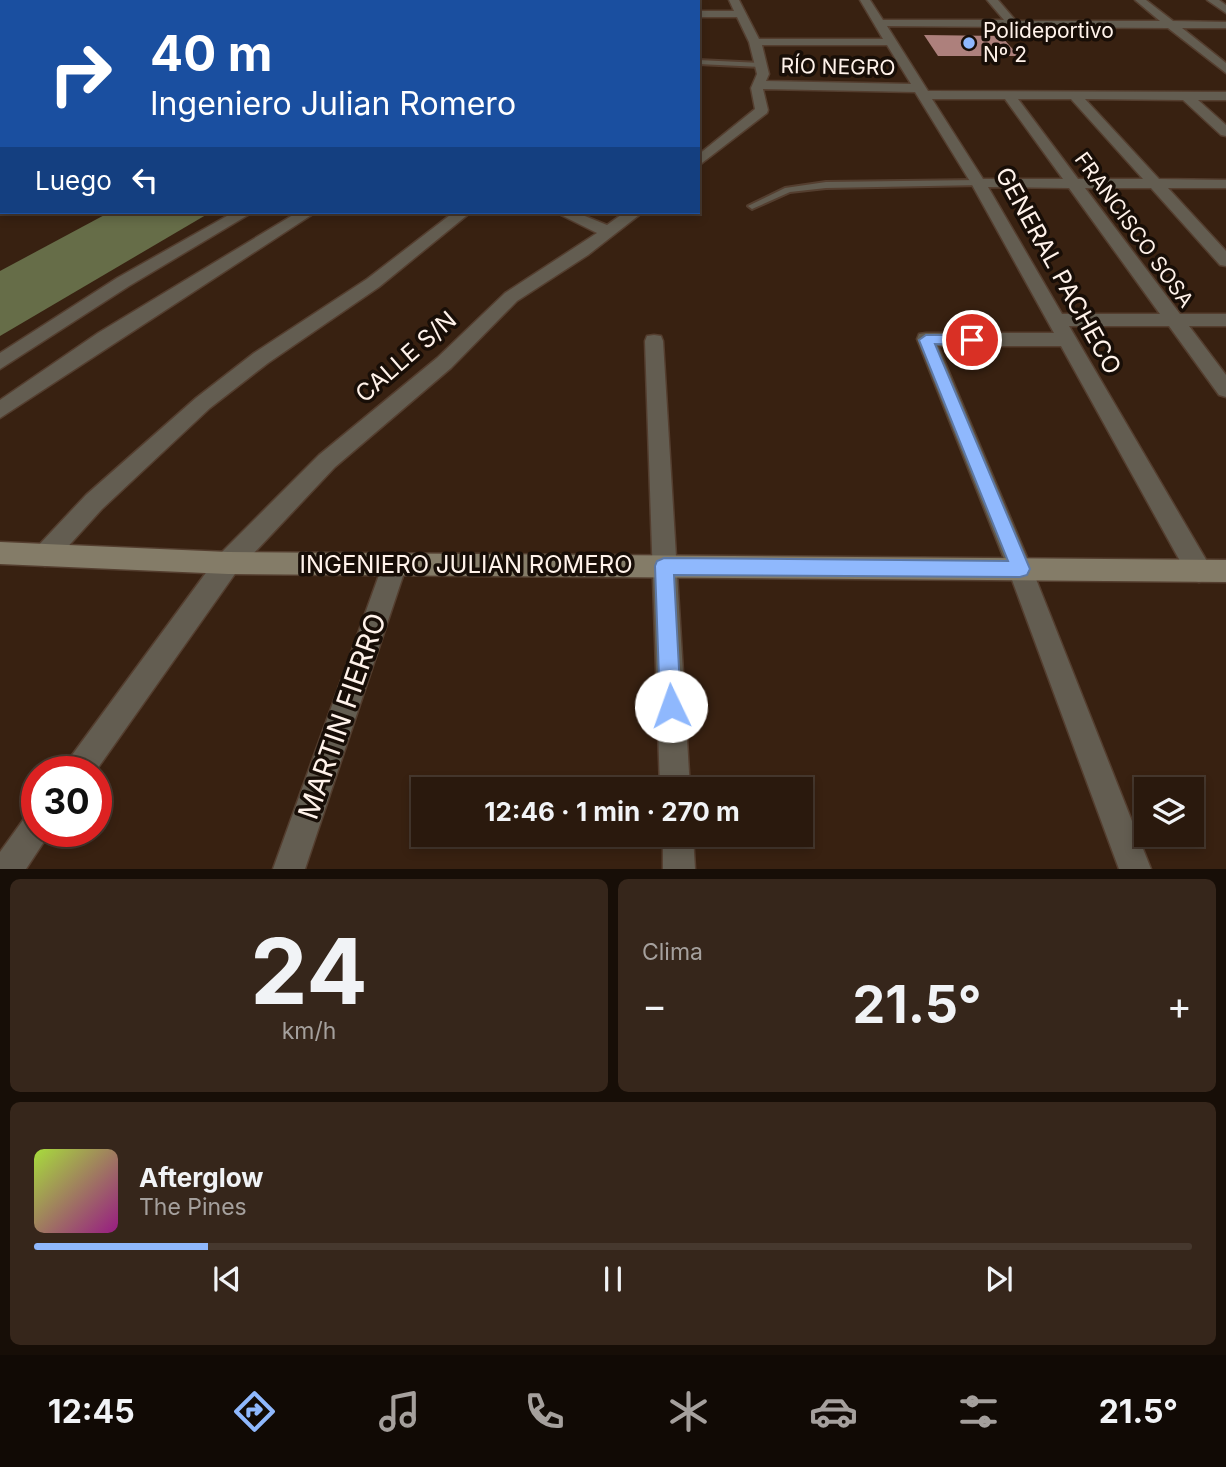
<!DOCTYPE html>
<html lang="es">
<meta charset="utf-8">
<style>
:root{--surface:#2a190d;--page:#36261b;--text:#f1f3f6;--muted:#a5a09d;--line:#46382e;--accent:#8fb8fd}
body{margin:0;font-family:Inter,sans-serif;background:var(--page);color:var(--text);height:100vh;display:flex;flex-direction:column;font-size:26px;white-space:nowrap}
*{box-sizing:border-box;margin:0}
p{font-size:23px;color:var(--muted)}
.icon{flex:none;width:38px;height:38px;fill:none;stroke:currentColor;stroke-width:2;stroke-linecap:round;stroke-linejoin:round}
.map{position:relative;height:869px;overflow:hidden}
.panel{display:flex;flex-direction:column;gap:10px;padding:10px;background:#170e07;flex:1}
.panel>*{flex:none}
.top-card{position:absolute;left:0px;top:0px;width:700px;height:214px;box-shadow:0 4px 10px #0003,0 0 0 2px var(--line);background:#1a4fa0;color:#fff;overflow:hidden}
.buttons{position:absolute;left:1134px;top:777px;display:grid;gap:14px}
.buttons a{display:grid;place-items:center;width:70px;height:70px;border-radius:0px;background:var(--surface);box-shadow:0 4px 10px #0003,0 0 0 2px var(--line);font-size:35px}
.speed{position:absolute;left:21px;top:756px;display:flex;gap:14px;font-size:35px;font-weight:700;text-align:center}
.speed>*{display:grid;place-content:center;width:91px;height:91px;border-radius:50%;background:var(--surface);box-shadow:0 4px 10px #0003,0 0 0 2px var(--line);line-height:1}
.speed .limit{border:10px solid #d22;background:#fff;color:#111}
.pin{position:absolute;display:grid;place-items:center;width:60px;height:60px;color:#fff;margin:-30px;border:4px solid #fff;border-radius:50%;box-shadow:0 2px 7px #0007}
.me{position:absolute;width:77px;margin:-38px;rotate:357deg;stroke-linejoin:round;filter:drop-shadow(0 0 5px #0008)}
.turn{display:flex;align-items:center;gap:24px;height:147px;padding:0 35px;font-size:32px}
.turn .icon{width:91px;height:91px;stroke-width:2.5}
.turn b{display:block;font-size:49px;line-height:60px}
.then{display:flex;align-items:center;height:66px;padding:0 35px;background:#0003;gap:14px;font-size:26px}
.big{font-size:52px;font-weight:700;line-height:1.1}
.panel .card{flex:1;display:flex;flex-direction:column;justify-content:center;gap:10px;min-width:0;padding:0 24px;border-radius:10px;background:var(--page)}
.panel .dial{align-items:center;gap:0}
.dial b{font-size:91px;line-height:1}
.song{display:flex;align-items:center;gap:21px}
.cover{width:84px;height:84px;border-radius:10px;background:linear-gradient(135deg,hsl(80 70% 55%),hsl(310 70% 35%))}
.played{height:7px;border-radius:4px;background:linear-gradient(90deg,var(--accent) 15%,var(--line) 15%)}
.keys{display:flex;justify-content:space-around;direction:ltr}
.heat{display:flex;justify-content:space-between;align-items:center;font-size:38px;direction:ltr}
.panel .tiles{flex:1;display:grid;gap:10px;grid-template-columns:1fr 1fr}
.card:last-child{grid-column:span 2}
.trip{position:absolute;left:411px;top:777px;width:402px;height:70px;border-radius:0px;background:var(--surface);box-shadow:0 4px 10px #0003,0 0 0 2px var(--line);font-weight:700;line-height:70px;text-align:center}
.menu{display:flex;height:112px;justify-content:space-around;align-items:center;background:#110a05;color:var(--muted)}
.menu .icon{width:49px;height:49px}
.menu .on{color:var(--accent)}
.menu b{font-size:32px;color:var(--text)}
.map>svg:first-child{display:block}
.water{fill:#666d48}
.building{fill:#ad807c}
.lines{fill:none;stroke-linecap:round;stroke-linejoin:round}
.lane-casing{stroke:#543e2f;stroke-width:4}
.street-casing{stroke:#543e2f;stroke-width:3}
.secondary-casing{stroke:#543e2f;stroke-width:3}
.lane{fill:#635d51;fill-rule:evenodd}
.street{fill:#635d51;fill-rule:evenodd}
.secondary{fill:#847c68;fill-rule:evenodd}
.route{fill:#8fb8fd;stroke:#5d78a4;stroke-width:2}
.poi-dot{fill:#8fb8fd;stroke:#180e07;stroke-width:2.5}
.labels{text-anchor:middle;stroke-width:7;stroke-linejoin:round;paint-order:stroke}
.far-poi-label{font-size:21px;fill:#fff2ea;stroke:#180e07;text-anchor:start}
.far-street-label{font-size:21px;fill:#fff2ea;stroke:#180e07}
.street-label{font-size:24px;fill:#fff2ea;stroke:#180e07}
.near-street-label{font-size:28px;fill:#fff2ea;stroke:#180e07}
</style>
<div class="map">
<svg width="1226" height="869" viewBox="0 0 1226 869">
<rect width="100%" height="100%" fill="#382111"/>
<path class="water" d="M110,212H211L0,336V271Z"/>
<path class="building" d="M924,35L1001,36L1019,56H938Z"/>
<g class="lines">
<defs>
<path id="lane" d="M698,60L761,63L764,65L761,67L698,64Z
M978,180L982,183L981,185L826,188L790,192L752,209L748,206L785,188L826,182Z"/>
<path id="street" d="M467,0H477L466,2Z
M502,0H512L501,2Z
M590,0H600V2H590Z
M623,0H633V2H623Z
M729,0H739L759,39H883L860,0H870L883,20H1004L987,0H998L1016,21H1160L1135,0H1146L1173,21L1226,22V28H1182L1226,63V73L1168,28L887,26L928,91L1226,92V100H1198L1226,125V136L1221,135L1183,100L1085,99L1159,179L1226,180V188H1168L1226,251V266L1220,265L1151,188H1085L1180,314H1226V326H1189L1226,375V397L1219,395L1169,326H1069L1208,563L1211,571L1208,579L1199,582L1190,579L1061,346H938L1032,569L1151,869H1119L1008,569L917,339L919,334L926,333H1054L971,183L915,92L763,89L768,110L767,113L698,166V155L755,109L751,88L757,74L749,42L737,17H698V11H734ZM762,45H887L911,84L766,81L769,74ZM932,99H1005L1063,179H983ZM1018,99H1071L1143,179H1078ZM988,187L1069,188L1160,314H1062Z
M1207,0H1219L1226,5V13Z
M234,212H253L129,286L0,369V353L117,278Z
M298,212H316L0,418V400L98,333Z
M454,212H471L379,287L268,363L210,408L102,509L53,563L45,566L37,563L33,555L37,547L86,495L196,398L254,353L367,279Z
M555,212H575L607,225L625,212H643L588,255L517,301L451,368L335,467L237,571L95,772H62L67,762L219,555L319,455L437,358L505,293L597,233Z
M654,335L661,336L663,341L690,789H660L645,341L647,336Z
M395,553L404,556L407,564L305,869H273L383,564L386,556Z
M37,812V831H51L26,869H0V852L26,816Z
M663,835H693L695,869H663Z"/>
<path id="secondary" d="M219,0H229L218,2Z
M2,199V209L0,210V200Z
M0,542L228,552L1226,560V582L228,574L0,564Z"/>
</defs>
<use href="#lane" class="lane-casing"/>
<use href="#street" class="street-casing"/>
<use href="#secondary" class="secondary-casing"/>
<use href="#lane" class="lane"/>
<use href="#street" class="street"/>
<use href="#secondary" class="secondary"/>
</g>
<path class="route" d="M926,335H972L980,340L972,345L935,344L1030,569L1027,575L1020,577L674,575L681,706L678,713L671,716L664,713L660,706L655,566L657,561L664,558L1008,561L919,340Z"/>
<circle class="poi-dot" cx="969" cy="43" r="7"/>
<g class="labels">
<g class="far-poi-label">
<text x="983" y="38">Polideportivo<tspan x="983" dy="24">Nº 2</tspan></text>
</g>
<g class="far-street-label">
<text transform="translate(838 67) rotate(1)" y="7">RÍO NEGRO</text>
<text transform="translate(1134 230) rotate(54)" y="7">FRANCISCO SOSA</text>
</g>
<g class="street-label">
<text transform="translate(1058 271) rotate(61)" y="8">GENERAL PACHECO</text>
<text transform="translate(406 357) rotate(-41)" y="8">CALLE S/N</text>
<text x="466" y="573">INGENIERO JULIAN ROMERO</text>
</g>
<g class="near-street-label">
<text transform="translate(342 716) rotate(-71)" y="10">MARTIN FIERRO</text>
</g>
</g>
</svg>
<div class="buttons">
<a><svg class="icon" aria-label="layers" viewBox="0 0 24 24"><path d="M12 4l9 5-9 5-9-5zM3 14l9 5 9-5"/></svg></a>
</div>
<div class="speed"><div class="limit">30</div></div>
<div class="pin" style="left:972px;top:340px;background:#d93025"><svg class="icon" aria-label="arrive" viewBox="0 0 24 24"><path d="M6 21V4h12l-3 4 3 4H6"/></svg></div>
<svg class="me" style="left:671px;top:706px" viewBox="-20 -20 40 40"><circle r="19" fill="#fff"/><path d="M0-13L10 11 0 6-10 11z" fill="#8fb8fd"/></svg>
<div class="trip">12:46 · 1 min · 270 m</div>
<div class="top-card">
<div class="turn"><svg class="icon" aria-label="right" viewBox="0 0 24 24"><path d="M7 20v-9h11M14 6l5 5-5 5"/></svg><div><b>40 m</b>Ingeniero Julian Romero</div></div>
<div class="then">Luego<svg class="icon" aria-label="left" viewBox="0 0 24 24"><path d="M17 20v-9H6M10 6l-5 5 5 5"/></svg></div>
</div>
</div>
<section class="panel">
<div class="tiles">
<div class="card dial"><b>24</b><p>km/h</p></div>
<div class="card"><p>Clima</p>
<div class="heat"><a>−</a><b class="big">21.5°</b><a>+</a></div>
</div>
<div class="card">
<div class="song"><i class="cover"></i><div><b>Afterglow</b><p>The Pines</p></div></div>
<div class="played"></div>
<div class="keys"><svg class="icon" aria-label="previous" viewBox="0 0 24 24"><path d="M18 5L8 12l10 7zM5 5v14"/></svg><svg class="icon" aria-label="pause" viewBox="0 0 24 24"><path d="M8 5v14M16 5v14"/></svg><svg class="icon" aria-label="next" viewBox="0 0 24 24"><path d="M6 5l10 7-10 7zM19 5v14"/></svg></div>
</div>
</div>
</section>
<nav class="menu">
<b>12:45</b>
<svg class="icon on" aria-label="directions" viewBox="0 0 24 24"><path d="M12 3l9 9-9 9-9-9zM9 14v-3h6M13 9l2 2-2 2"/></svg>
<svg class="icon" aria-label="music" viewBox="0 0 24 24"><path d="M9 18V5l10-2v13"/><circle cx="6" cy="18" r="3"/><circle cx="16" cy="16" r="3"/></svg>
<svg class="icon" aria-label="phone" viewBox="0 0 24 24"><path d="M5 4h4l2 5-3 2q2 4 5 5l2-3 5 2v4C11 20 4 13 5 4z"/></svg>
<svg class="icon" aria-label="climate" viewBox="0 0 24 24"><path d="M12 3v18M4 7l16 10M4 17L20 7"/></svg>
<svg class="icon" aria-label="car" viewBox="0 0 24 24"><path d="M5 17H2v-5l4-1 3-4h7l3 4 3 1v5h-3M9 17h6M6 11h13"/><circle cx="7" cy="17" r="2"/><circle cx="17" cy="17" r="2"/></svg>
<svg class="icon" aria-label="filters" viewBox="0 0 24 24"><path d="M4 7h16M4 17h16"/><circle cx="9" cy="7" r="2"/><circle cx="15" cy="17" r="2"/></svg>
<b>21.5°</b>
</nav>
